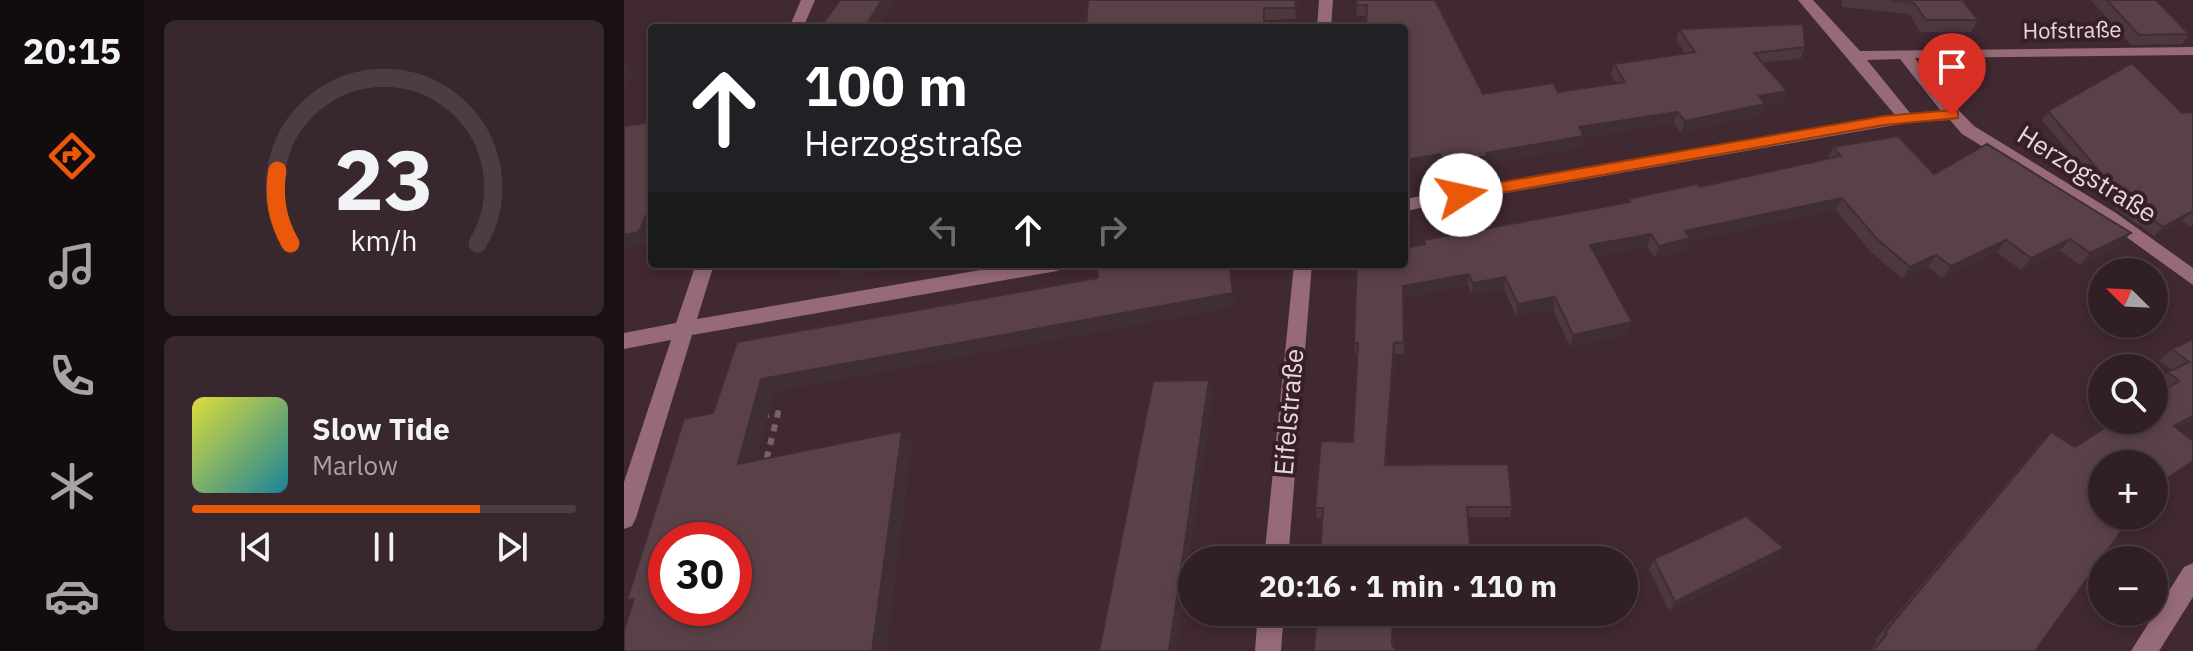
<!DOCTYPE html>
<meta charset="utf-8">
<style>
:root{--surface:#301f24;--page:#38272c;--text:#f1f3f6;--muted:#a8a2a6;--line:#4b3d41;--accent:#ea580c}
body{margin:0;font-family:"IBM Plex Sans",sans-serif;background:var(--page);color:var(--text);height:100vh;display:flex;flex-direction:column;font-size:30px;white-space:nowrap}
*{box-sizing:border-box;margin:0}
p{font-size:26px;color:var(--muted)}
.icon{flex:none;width:44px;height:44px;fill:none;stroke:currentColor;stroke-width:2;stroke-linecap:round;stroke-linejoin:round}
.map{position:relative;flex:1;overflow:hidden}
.drawer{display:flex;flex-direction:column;gap:20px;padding:20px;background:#1a1114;width:480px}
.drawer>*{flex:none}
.hud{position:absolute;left:24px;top:24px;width:760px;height:244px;border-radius:8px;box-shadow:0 4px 12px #0003,0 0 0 2px var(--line);background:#202124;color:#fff;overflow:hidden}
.needle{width:52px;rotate:294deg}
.fabs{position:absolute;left:1464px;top:258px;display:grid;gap:16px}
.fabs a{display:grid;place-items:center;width:80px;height:80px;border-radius:50%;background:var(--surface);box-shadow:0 4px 12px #0003,0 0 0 2px var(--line);font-size:40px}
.speed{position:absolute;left:24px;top:522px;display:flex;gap:16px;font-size:40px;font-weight:700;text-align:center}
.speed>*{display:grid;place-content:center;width:104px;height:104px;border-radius:50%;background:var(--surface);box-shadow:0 4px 12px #0003,0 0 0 2px var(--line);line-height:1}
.speed .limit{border:12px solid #d22;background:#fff;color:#111}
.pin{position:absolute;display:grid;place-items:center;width:68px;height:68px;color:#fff;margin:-82px -34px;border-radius:50% 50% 50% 0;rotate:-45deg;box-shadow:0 0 8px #0007}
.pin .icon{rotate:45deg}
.me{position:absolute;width:88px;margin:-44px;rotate:80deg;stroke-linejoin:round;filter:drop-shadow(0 0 6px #0008)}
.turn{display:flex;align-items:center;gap:28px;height:168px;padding:0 24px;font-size:36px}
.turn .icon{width:104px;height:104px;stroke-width:2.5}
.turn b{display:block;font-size:56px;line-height:68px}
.lanes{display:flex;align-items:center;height:76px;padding:0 24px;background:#0003;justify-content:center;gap:40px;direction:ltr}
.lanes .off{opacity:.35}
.drawer .card{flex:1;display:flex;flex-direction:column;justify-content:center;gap:12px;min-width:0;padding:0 28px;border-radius:12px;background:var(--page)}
.drawer .dial{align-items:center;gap:0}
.dial svg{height:208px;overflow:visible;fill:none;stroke:var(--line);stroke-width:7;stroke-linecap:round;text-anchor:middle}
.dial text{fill:var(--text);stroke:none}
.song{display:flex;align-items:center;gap:24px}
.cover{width:96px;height:96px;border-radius:12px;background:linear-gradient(135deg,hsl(60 70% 55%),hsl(190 70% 35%))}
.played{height:8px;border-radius:4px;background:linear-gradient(90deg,var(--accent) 75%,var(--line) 75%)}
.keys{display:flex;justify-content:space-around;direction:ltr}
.trip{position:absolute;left:554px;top:546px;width:460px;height:80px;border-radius:40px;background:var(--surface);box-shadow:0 4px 12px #0003,0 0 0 2px var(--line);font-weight:700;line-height:80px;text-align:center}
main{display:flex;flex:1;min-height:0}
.menu{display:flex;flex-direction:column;width:144px;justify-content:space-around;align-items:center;background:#130c0e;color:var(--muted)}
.menu .icon{width:56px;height:56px}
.menu .selected{color:var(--accent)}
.menu b{font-size:36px;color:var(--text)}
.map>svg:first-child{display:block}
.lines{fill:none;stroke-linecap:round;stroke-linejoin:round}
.path{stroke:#776268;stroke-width:6;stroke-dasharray:7 7;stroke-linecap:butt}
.minor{fill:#966a77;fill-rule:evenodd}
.wall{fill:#4d383e}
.shaded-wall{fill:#3f2e32}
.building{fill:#5a4148;stroke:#3f2e32;stroke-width:2;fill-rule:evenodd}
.route{fill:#ea580c;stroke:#983908;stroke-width:2}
.labels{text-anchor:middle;stroke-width:8;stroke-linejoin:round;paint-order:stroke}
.far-street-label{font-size:22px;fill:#e7d7db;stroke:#361f26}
.street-label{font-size:26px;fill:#e7d7db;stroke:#361f26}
</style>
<main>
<nav class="menu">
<b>20:15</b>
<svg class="icon selected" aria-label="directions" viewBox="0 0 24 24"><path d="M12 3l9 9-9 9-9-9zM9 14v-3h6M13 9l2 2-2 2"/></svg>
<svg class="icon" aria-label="music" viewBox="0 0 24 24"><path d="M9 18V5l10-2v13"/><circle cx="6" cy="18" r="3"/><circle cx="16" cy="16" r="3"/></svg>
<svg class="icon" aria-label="phone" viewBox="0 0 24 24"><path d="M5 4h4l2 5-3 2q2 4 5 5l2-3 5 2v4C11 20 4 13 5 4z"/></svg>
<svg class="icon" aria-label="climate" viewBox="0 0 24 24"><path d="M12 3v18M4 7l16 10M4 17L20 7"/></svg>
<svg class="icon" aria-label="car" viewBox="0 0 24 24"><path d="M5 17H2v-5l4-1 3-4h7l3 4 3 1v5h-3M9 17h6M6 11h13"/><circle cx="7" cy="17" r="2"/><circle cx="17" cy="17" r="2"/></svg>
</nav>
<section class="drawer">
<div class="card dial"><svg viewBox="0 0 100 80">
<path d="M14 69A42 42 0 1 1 86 69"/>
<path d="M14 69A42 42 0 0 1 9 41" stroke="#ea580c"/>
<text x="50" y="56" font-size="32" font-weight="700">23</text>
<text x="50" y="72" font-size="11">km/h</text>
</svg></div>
<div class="card">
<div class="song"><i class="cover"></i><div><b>Slow Tide</b><p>Marlow</p></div></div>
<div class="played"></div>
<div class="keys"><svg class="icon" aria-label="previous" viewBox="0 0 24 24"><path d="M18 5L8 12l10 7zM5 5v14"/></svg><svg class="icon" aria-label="pause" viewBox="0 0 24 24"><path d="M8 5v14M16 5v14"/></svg><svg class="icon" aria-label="next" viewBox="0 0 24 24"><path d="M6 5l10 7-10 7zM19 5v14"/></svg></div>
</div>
</section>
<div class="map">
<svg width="1569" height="651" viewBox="0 0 1569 651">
<rect width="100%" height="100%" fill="#402930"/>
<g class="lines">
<path class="path" d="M138,416L154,413L141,465"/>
<path class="minor" d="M177,0H191L179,28H165Z
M695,0H709L707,28H693Z
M1174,0H1189L1236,51L1569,47V55L1291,58L1308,83L1350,126L1492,213L1569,268V285L1480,221L1338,134L1326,120L1282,123L780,211V199L1271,115ZM1276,59L1317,111L1286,113L1243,60Z
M72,264H90L73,319L391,264H442L433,271L68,335L12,518L8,526L0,529V482L47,340L0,349V333L52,323Z
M670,264H688L664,560H640Z
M1569,563V597L1535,651H1507L1560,567Z
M634,612H660L657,651H631Z"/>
</g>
<path class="wall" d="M464,0H675L672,19L641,20Z
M732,0H811L859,94L934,92L992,83L987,75L990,64L1061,53L1052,40L1055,29L1181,47L1177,58L1138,63L1158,103L1140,106L1137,115L1057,133L1050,123L960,138L958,147L863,164V168L820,175L816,165L780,171V28L743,16H733Z
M1218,0H1338L1354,20L1347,32H1296L1285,14L1218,7Z
M1467,0H1532L1565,34L1558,44L1507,45Z
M1424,111L1558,113L1569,112V225L1566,227L1558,221L1530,236L1492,209L1418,120Z
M1209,147L1310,174L1496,245L1456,265L1436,251L1397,270L1373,252L1318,278L1304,267L1278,279L1246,251L1212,210L1065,241L1062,250L1031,258L1023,246L972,256L1004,334L946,347L929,309L892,316L880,289L848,295L844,285L779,298L780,354H771L762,465L888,507L886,517L693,518L691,508L729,442L734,354H731L730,343L800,244V240L1003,203L1004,199L1075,187L1204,159Z
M1569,339V420L1553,428L1411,651H1246L1253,642L1251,640L1416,443L1427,432L1451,447L1540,391L1531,384L1548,370L1535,361L1548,349Z
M1153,558L1045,611L1025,569L1030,559Z"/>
<path class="shaded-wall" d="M258,0H272L254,28H240Z
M672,0H675L672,19L671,8Z
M0,61L9,72L0,89Z
M1163,91L1158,103L1140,106L1137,115L1057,133L1061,121L1135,96Z
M1053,112L1050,123L960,138L958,147L863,164V168L820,175V164L955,127Z
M816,154V165L780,171V160Z
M1218,198L1212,210L1065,241L1062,250L1031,258L1035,246L1061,231Z
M28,201V237L25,244L0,248V235Z
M1567,212L1558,221L1530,236L1539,227Z
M1507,233L1496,245L1456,265L1466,253Z
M1027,234L1023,246L963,257L966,245Z
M1446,239L1436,251L1397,270L1407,258Z
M1382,240L1373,252L1318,278L1327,266Z
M1312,255L1304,267L1278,279L1286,267Z
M222,264H266V269L220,277L212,266Z
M605,264L612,307L150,392L129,476L114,464L137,379Z
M845,274L844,285L779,298V286Z
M881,277L880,289L848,295L849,283Z
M931,297L929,309L892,316L894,304Z
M1008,322L1004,334L946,347L949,335Z
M770,343L771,354L761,476V465Z
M585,380L589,394L552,651H545Z
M1569,416V420L1536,437L1550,426Z
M278,431L288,444L263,651H248Z
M1160,548L1153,558L1045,611L1051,602Z"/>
<path class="building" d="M216,0H258L240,28H196Z
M464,0H672L671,8H640V28H462Z
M732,0H811L859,94L929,83L934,92L1001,82L990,64L1071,52L1055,29L1179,24L1181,47L1130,53L1163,91L1135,96L1141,104L1061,121L1053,112L955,127L960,136L862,153L864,156L820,164L816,154L780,160V28H742L743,5H732Z
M1267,0H1338L1354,20H1302L1290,3Z
M1483,0H1532L1565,34L1515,35Z
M1508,63L1558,113L1569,112V213L1567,212L1539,227L1500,200L1424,111Z
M28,122V201L15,232L0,235V126Z
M1274,136L1310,174L1363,144L1507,233L1466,253L1446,239L1407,258L1382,240L1327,266L1312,255L1286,267L1253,239L1218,198L1061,231L1066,238L1035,246L1027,234L966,245L1008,322L949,335L931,297L894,304L881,277L849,283L845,274L779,286L780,342L770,343L761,465L884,464L888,507H843L847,560H696L699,508H691L697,441L729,442L734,343H730L733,264H780V248L801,244L800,240L1006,202L1004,199L1073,184L1075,187L1217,156L1209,147Z
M473,264H605L609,293L137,379L114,464L278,431L248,651H0V630L10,599L3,600L60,419L89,413L113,342L474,278ZM42,540H110V608H42Z
M1569,339V416L1550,426L1569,441V461L1530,487V464H1478V516H1508L1411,651H1249L1263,634L1261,632L1427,432L1451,447L1493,420H1530V397L1555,381L1544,372L1565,362L1548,349Z
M585,380L545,651H475L529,381Z
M1122,516L1160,548L1051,602L1030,559Z
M693,612H769L768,645L773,651H690Z"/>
<path class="route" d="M1328,110L1334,112V118L1260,125L837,200L829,195L837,189L1260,116Z"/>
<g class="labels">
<g class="far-street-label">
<text transform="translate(1448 30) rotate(-1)" y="8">Hofstraße</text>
</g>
<g class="street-label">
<text transform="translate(1463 174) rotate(32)" y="9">Herzogstraße</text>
<text transform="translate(665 412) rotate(-85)" y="9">Eifelstraße</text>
</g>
</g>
</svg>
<div class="fabs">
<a><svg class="needle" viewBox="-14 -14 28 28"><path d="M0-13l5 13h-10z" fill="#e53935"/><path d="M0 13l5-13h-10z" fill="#a8a2a6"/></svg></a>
<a><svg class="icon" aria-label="search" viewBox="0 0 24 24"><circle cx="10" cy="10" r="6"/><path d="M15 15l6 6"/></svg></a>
<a>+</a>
<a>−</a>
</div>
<div class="speed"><div class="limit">30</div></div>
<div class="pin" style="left:1328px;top:115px;background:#d93025"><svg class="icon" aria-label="arrive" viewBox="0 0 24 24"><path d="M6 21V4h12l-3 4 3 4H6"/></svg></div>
<svg class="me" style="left:837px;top:195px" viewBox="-20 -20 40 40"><circle r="19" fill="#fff"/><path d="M0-13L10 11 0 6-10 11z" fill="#ea580c"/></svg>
<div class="trip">20:16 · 1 min · 110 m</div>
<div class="hud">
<div class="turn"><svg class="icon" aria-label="ahead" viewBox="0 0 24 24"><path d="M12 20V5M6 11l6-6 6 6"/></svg><div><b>100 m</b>Herzogstraße</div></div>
<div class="lanes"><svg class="icon off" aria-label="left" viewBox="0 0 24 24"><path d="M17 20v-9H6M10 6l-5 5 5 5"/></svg><svg class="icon" aria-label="ahead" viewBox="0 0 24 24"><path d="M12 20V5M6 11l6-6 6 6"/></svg><svg class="icon off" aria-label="right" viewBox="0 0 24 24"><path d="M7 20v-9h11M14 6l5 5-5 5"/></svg></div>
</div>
</div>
</main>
